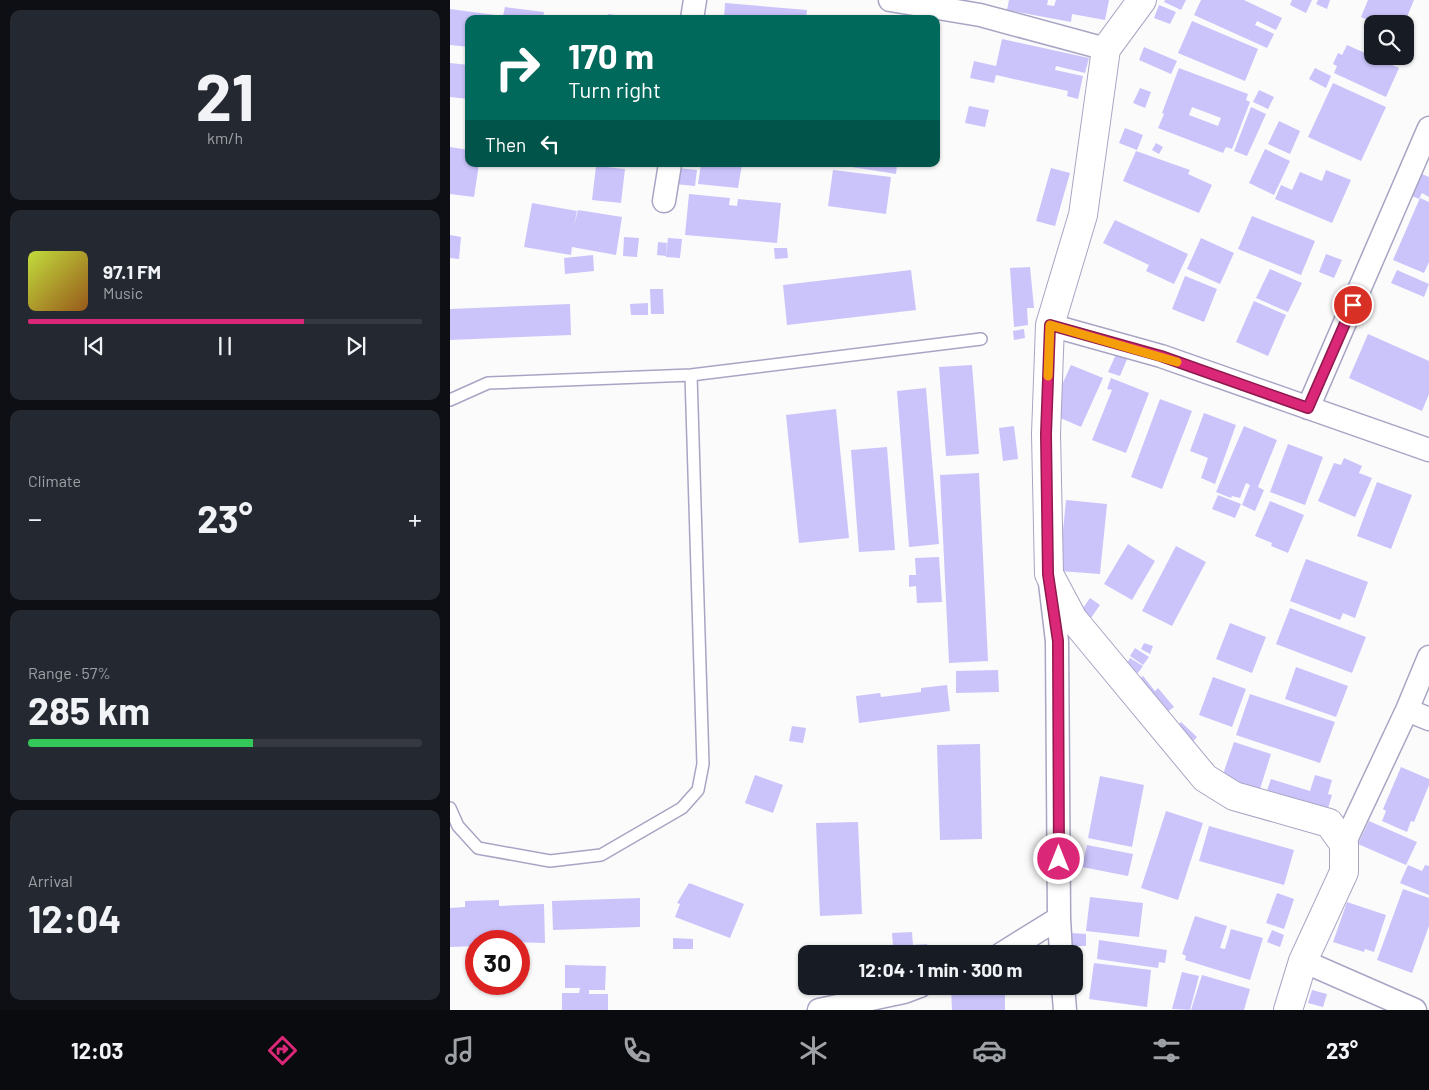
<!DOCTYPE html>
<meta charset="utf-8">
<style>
:root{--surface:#171b24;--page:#242831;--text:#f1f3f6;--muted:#9ea1a6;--line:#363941;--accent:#db2777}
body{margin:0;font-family:Barlow,sans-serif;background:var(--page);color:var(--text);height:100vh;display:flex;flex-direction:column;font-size:19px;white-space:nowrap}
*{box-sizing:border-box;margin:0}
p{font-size:16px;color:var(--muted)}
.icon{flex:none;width:28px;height:28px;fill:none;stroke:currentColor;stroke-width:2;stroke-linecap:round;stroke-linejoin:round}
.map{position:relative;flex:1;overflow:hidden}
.sheet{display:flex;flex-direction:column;gap:10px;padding:10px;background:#0d0f14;width:450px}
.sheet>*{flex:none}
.top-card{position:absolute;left:15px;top:15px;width:475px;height:152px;border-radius:10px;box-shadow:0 1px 4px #0004;background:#00695c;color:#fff;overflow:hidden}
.controls{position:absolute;left:914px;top:15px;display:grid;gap:10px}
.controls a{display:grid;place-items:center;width:50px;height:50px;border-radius:10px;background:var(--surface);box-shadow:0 1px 4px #0004;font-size:25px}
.speed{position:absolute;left:15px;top:930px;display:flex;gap:10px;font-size:25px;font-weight:700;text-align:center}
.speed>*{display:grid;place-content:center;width:65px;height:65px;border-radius:50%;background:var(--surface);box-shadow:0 1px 4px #0004;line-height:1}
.speed .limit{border:8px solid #d22;background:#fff;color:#111}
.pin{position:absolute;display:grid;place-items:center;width:42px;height:42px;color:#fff;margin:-21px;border:2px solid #fff;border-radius:50%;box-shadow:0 1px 5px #0007}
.me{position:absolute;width:55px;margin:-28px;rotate:0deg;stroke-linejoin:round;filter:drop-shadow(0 0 4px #0008)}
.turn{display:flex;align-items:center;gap:18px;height:105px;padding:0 20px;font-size:22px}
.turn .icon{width:65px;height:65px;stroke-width:2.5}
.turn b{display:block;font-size:35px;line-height:42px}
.then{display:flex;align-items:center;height:48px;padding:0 20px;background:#0003;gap:10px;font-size:19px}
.big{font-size:38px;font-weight:700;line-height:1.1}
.sheet .tile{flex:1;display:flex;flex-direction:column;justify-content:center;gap:8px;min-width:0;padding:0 18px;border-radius:10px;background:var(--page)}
.sheet .dial{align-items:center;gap:0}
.dial b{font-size:65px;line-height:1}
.song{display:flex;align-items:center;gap:15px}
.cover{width:60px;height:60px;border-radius:8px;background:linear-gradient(135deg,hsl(70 70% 55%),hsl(30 70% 35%))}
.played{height:5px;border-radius:2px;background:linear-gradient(90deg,var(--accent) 70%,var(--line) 70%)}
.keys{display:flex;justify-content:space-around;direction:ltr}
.heat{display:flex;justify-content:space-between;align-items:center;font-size:28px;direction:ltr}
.charge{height:8px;border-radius:4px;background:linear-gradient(90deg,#34c759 57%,var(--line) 0)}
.trip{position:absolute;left:348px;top:945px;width:285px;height:50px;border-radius:10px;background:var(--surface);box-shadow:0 1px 4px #0004;font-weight:700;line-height:50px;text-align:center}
.menu{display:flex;height:80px;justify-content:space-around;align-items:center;background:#090b0e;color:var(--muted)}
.menu .icon{width:35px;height:35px}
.menu .current{color:var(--accent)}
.menu b{font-size:22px;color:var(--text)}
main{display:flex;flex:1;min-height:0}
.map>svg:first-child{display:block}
.building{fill:#cac4fb;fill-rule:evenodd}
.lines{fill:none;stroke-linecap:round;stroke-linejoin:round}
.service-casing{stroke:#a8a5c4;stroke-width:14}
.minor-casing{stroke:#a8a5c4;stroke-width:25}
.tertiary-casing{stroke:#a8a5c4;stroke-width:30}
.service{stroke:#fff;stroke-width:11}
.minor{stroke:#fff;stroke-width:22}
.tertiary{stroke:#fff;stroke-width:28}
.route-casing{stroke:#8e194d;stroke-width:12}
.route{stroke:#db2777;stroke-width:9}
.slow{stroke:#f59e0b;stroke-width:9}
</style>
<main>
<section class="sheet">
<div class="tile dial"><b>21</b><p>km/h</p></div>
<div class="tile">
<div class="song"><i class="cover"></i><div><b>97.1 FM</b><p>Music</p></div></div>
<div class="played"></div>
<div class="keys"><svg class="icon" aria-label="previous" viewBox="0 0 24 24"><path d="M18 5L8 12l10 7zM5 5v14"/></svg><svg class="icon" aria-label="pause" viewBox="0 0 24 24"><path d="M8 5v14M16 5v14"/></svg><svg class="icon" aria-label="next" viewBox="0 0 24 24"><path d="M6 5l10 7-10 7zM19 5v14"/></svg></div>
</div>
<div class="tile"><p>Climate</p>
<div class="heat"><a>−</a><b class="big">23°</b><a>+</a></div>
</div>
<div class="tile"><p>Range · 57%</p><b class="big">285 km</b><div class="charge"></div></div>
<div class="tile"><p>Arrival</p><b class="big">12:04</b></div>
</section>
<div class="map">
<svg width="979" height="1010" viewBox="0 0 979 1010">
<rect width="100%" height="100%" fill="#fbfbfb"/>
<path class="building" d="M559,0H598L597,5L604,6L606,0H659L655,20L622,14L621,22L557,10Z
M715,0H736L731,10L714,2Z
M751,0H794L832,18L826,30L807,21L805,25L824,34L817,48L744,15Z
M842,0H862L856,13L840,5Z
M868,0H880L877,9L866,4Z
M918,0H964L954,24H926L911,17Z
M275,3L357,10L356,19H274Z
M709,5L726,12L720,24L704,18Z
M55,7L94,12L93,19H19V47L0,45V9L53,16Z
M158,14L188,18V19H158Z
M742,21L808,49L795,81L728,53Z
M552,39L639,58L635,73L606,66L605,70L633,76L628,99L617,96L618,91L546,75L544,83L520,78L524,61L546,66Z
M897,45L949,68L936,97L884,73L887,66L883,64L888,53L892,55Z
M694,47L727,61L721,74L689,60Z
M0,63L19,65V99L0,97Z
M729,68L798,94L796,100L800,102L782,149L776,147L773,153L708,128L714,114L712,113ZM742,107L771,118L768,126L739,115Z
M865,68L881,76L876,88L859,79Z
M883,83L936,107L911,161L858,137Z
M690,88L701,92L695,108L683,103Z
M809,90L824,97L818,109L803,102Z
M519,106L539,110L535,127L515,123Z
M801,107L816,114L797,156L784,151Z
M829,121L850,131L840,154L818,144Z
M675,128L693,135L687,150L669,143Z
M706,143L713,147L709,154L702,150Z
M0,147L19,150V164H29L24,197L0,194Z
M815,149L840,161L824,195L799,183Z
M686,151L740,170L738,174L762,185L749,213L673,181Z
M251,164H292L288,188L248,184Z
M383,164H447L446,174Z
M146,166L175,169L171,203L142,200Z
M227,168L247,170L245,186L225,184Z
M601,168L620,173L605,226L586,221Z
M383,170L441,177L436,214L378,206Z
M876,170L901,180L882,223L825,199L831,185L842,190L850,172L872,181Z
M972,174L979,177V197L972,193L969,199L962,196Z
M239,194L280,198L279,205L287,206L288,199L331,203L327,243L235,235Z
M970,198L979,202V262L974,273L943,260Z
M82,203L127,211L124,226L128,210L172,217L166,255L122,247L121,255L74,247Z
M802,216L865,241L851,275L788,249Z
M665,220L738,254L724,284L696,271L699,265L653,243Z
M0,235L11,237L9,259L0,258Z
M174,237L189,238L187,257L173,256Z
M218,238L232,239L230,258L216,257Z
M751,238L784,253L770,284L737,269Z
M208,242L217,243L216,256L207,255Z
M324,248H337L338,258L325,259Z
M876,254L892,260L884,278L869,272Z
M143,255L144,271L115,274L114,258Z
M580,267L584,308H577L578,325L564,327L560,268Z
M820,269L852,283L838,312L806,298Z
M461,270L466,310L337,325L333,285Z
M947,270L979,284L974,297L941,283Z
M735,276L767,289L754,322L722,309Z
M200,289H213L214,314H201Z
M804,301L836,315L818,356L786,342Z
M198,303V315H181L180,304Z
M120,304L121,335L0,340V309Z
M574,329L575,338L564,340L563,331Z
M918,334L979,361V394L972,411L899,378Z
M667,352L678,357L670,376L658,372Z
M522,365L529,454L496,456L489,367Z
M621,365L653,378L631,427L599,413Z
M661,378L699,393L676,453L642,440L662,390L657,389Z
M476,388L489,544L459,547L447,391Z
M710,399L742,411L712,489L681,477Z
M386,409L399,538L349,543L336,415Z
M754,413L786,425L765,484L751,478L758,458L740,451Z
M564,426L568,459L553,461L549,428Z
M794,426L827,440L808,487L814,490L805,511L792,505L800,485L796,483L790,498L782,496L781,498L766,492Z
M838,444L873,457L855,505L820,492Z
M437,447L445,550L409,552L401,450Z
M894,458L912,466L909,473L922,478L905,517L868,501L884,463L891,465Z
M529,473L538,661L499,663L490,475Z
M927,482L962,495L941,549L907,536Z
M768,495L791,504L785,518L762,509Z
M616,500L657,504L650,574L609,571Z
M820,501L854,515L838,553L821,546L822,543L805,536Z
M678,544L705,561L682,600L654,584Z
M726,546L756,562L722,626L692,611Z
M489,557L492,602L467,603L466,586L459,587V575H466L465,558Z
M856,559L918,582L905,618L893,613L890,620L840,601Z
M640,598L650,605L641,618L631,611Z
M840,608L916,637L902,673L826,644Z
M780,623L816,637L802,673L766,659Z
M694,643L703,646L700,654L691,649Z
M685,648L699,657L693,665L680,656Z
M680,658L693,666L688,673L676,665Z
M846,667L898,686L886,717L835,699Z
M548,670L549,692L506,693V671Z
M693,676L705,691L708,688L724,707L709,718L683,684Z
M763,677L796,689L782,727L749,715Z
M497,685L500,711L409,723L406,696L430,693L431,697L471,692V688Z
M800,694L885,722L870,763L786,735Z
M731,722L747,737L738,747L721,732Z
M342,726L356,728L353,743L339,741Z
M784,742L821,754L810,789L772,777Z
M530,744L532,839L490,840L487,745Z
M951,767L979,779V785L964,822L961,821L957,832L932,821L936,811L933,809Z
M305,775L333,785L323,813L295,803Z
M865,775L882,780L878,794L882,795L876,815L815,796L821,779L860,791Z
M650,776L694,785L682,847L638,838Z
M716,811L753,823L728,900L691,888Z
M919,821L967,842L956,865L908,844Z
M408,822L412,914L370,916L366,823Z
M759,826L844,850L834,885L749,861Z
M637,845L683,854L678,876L632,867Z
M958,865L972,871L975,865L979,866V895L950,883Z
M239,883L294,904L280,938L225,917L230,904L227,903Z
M953,889L979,898V926L962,973L927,960Z
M827,893L844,899L834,929L816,923Z
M640,897L693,903L689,937L636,931Z
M190,898V927L103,930L102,901Z
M49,900V906L94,904L95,943L26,941V946L0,947V908L15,907V901Z
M897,902L936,915L924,952L915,949L914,952L883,942Z
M745,916L777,926L770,948L775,949L781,929L813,938L800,980L735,960L736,956L732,954Z
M822,930L834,935L830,947L817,942Z
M462,932L463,945L477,944L478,954H424L423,948L443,946L442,933Z
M621,933L636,934V946H621Z
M223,938L243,939V949H223Z
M649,940L717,950L715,963L709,962L708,968L647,959Z
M644,963L701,970L697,1007L639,999Z
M115,965L156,966L155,990H139V994H158V1010H112V993H129L130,988H115Z
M732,972L749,976L740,1010L722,1009Z
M752,975L800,989L794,1010H741Z
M530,986H534L535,995L555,994V1010H502L501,988Z
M862,990L877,994L873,1007L858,1003Z"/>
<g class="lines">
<defs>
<path id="service" d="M0,400L38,383L241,375L531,339
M0,808L8,826L28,848L100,861L151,855L232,808L248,790L253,764L241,375"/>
<path id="minor" d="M440,0L530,15L656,49
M242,19L245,0
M214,201L220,164
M600,325L711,356L979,450
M858,408L979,128
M600,583L607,641L609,918L611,954
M957,710L979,719
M894,844L957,710L979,657
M551,954L609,918
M853,961L965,1010
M613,986L615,1010
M369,1010L454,992L470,986"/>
<path id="tertiary" d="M692,0L656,49L633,215L600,325L596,434L599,574L623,619L755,778L784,796L879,823L894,844V872L853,961L838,1010"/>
</defs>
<use href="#service" class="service-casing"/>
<use href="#minor" class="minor-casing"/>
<use href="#tertiary" class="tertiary-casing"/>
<use href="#service" class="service"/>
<use href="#minor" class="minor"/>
<use href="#tertiary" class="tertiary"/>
</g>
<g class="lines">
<defs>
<path id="route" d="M609,859L608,641L598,574L596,434L600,325L711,356L858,408L903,305"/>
</defs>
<use href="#route" class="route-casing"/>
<use href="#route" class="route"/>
<path class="slow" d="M598,376L600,325L727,362"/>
</g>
</svg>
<div class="controls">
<a><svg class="icon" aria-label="search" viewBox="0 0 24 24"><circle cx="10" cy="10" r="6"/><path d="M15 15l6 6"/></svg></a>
</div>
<div class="speed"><div class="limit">30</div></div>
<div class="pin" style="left:903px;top:305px;background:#d93025"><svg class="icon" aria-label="arrive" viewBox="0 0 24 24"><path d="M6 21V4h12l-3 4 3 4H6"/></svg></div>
<svg class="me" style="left:609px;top:859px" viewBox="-20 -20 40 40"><circle r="17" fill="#db2777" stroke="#fff" stroke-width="3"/><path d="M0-11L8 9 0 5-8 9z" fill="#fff"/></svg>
<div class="trip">12:04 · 1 min · 300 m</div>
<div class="top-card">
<div class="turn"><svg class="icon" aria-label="right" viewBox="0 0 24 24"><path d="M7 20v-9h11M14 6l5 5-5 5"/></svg><div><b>170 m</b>Turn right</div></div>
<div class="then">Then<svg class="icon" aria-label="left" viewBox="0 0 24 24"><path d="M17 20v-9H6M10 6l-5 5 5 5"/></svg></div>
</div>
</div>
</main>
<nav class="menu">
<b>12:03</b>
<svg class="icon current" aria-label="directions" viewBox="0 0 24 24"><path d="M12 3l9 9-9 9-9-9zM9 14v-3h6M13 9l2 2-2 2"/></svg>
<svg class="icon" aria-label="music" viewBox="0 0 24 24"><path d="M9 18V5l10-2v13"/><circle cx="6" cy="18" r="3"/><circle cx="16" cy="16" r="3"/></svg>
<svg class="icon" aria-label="phone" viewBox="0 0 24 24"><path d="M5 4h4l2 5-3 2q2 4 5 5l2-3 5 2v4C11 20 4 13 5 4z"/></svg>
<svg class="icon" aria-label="climate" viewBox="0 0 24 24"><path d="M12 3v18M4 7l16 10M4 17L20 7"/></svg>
<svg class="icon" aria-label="car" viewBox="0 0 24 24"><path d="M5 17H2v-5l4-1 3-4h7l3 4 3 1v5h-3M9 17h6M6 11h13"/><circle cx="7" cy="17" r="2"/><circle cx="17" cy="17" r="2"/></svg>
<svg class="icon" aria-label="filters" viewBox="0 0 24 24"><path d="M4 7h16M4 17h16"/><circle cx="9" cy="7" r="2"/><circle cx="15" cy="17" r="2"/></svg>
<b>23°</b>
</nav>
